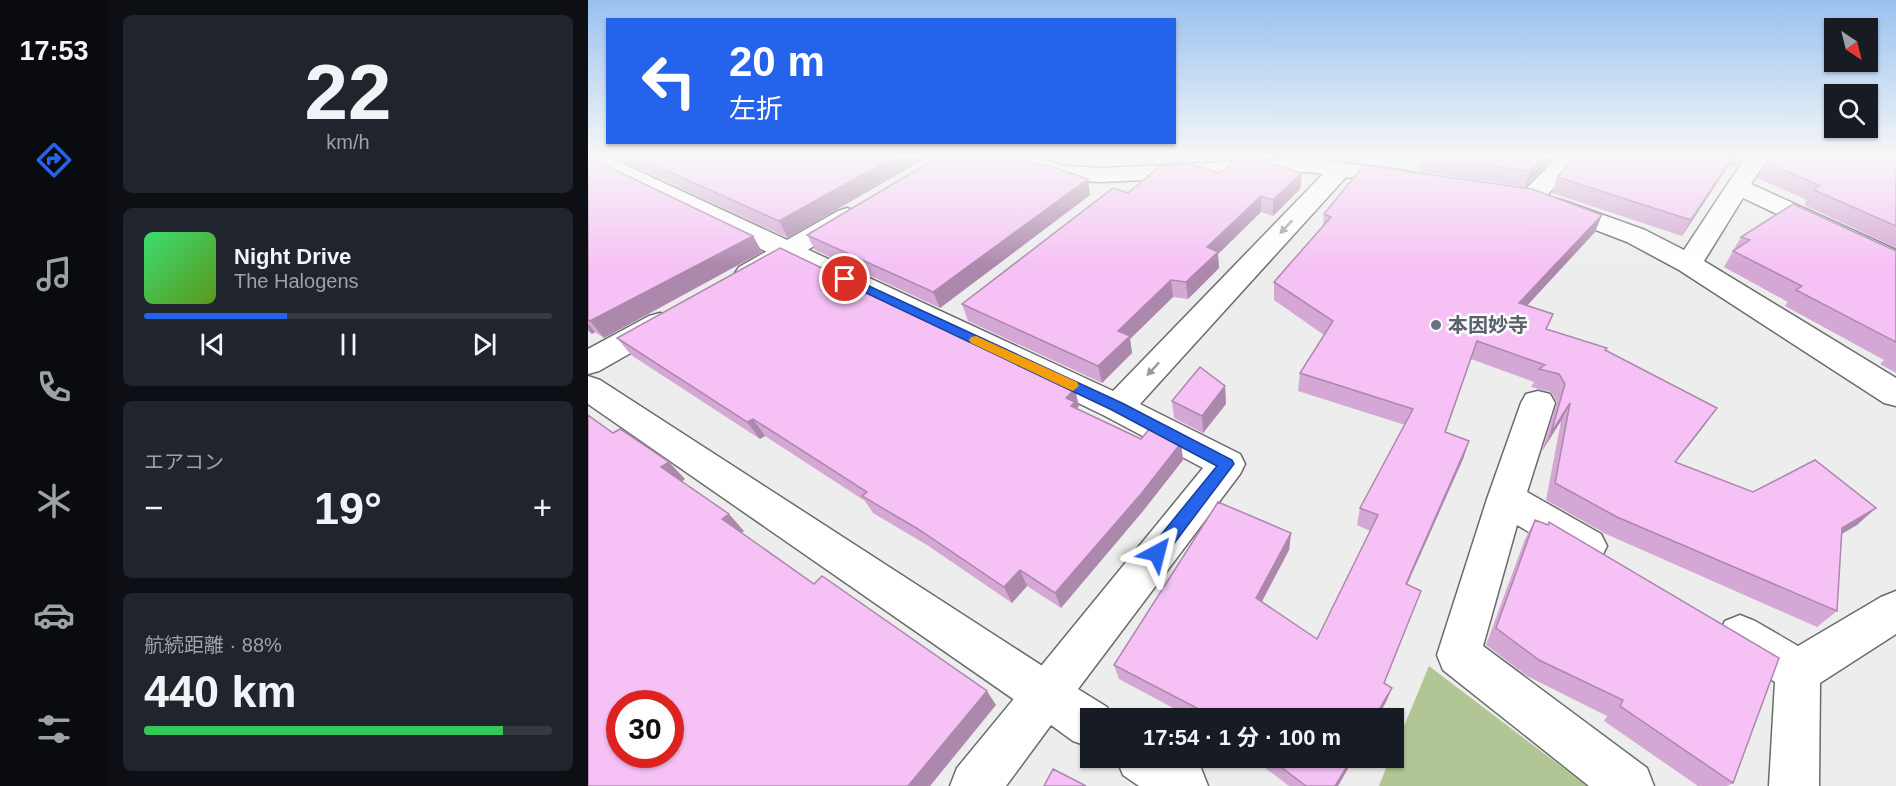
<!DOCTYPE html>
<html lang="ja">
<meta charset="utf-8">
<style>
:root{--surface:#171b24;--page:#20242c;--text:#f1f3f6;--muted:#9ea1a6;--line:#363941;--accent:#2563eb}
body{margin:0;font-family:Helvetica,"Noto Sans JP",sans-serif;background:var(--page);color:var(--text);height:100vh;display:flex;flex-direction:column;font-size:22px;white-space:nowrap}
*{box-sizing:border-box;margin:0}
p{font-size:20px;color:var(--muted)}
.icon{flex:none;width:33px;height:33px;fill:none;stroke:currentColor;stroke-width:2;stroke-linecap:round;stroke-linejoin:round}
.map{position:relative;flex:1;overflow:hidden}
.drawer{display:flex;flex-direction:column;gap:15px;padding:15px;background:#0d0f14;width:480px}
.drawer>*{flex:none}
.banner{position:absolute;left:18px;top:18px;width:570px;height:126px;border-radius:0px;box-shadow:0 2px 4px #0004;background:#2563eb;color:#fff;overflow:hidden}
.needle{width:39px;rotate:145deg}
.controls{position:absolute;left:1236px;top:18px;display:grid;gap:12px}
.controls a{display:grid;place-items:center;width:54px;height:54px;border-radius:0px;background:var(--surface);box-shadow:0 2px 4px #0004;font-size:30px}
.speed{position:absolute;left:18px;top:690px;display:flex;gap:12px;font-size:30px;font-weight:700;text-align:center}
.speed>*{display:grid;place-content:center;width:78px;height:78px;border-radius:50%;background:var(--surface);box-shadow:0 2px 4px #0004;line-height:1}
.speed .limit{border:9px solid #d22;background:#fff;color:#111}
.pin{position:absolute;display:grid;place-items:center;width:51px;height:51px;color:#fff;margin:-26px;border:3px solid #fff;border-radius:50%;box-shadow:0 2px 6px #0007}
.me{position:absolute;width:66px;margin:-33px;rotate:38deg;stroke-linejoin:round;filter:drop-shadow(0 0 4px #0008)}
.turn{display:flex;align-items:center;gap:21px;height:126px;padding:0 24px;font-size:27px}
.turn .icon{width:78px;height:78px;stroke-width:2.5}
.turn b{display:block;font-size:42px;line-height:51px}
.big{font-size:45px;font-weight:700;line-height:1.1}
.drawer .widget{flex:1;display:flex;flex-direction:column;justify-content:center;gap:9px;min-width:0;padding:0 21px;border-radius:9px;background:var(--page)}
.drawer .dial{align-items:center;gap:0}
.dial b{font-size:78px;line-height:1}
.song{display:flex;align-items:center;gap:18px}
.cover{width:72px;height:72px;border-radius:9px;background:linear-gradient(135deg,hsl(140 70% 55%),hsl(90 70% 35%))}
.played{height:6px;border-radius:3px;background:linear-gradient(90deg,var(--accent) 35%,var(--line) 35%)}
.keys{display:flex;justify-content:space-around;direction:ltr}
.heat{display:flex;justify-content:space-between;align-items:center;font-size:33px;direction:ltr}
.charge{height:9px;border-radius:4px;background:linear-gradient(90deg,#34c759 88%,var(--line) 0)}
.trip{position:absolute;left:492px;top:708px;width:324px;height:60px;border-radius:0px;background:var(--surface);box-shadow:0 2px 4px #0004;font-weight:700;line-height:60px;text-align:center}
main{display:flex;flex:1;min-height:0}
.menu{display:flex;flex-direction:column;width:108px;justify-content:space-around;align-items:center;background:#090b0e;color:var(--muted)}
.menu .icon{width:42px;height:42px}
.menu .current{color:var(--accent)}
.menu b{font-size:27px;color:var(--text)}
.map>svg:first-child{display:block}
.green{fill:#b2c695}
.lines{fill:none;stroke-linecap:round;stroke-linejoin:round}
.street-casing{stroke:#6a6b6c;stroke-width:3}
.secondary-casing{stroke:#6a6b6c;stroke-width:3}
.street{fill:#fff;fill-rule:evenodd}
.secondary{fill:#fff;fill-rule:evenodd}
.wall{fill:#d4a7d4}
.shaded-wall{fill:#ac88ac}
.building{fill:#f6c2f6;stroke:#ac88ac;stroke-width:1.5;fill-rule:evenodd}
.oneway{fill:#9b9b9c}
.route{fill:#2563eb;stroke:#184099;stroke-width:1.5}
.slow{fill:#f59e0b}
.worship-dot{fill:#6b7280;stroke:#fafbfc;stroke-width:2}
.labels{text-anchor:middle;stroke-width:5;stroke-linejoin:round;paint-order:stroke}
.worship-label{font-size:20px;font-weight:bold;fill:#5b616d;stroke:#fafbfc;text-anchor:start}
</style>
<main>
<nav class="menu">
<b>17:53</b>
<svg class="icon current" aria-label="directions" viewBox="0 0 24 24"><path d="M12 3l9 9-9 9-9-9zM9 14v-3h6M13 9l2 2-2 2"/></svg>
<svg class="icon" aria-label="music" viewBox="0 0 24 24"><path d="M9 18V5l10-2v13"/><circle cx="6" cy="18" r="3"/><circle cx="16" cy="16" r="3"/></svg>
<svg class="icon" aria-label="phone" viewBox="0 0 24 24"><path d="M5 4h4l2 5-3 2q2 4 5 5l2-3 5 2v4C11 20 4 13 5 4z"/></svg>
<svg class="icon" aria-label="climate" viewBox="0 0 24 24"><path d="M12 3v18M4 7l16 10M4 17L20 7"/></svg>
<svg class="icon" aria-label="car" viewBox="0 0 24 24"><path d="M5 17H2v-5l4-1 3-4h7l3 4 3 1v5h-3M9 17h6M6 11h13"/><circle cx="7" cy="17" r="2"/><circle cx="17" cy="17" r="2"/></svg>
<svg class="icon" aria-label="filters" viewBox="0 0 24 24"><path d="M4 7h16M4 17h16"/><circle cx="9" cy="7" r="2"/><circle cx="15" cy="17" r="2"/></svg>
</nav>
<section class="drawer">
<div class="widget dial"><b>22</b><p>km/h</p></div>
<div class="widget">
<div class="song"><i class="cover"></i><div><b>Night Drive</b><p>The Halogens</p></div></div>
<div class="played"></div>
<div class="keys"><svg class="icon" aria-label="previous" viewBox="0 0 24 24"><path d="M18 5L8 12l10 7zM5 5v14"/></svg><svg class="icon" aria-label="pause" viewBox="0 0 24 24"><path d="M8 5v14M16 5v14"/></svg><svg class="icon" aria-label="next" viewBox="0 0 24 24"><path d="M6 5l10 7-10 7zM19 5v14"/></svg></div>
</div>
<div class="widget"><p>エアコン</p>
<div class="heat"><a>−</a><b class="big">19°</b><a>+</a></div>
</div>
<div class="widget"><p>航続距離 · 88%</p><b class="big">440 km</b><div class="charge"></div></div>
</section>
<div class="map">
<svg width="1308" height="786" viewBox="0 0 1308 786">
<rect width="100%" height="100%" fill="#ededee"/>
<path class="green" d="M841,666L999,786H791L802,758H806V750Z"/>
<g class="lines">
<defs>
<path id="street" d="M0,156H18L525,391L735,174L719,172L514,182L477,180L406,161L403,156H439L478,166L514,168L719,158L817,171L825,173L829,178L825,183L817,185L758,177L552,404L652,454L657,464L652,474L490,689L519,707L523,718H502V747L485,741L463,725L418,786H362L369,768L438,684L441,678L445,676L615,468L517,416L0,165Z
M970,156H995L953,202L944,204L935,202L932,197L935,192Z
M1158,156H1181L1163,184L1308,250V268L1298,266L1155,198L1116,261L1308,378V406L1296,403L1091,270L1039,242L961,212L957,207L961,202L970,199L979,202L1057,230L1096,250Z
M950,391L962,394L967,403L939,492L1013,534L1019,546L1013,558L999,563L985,558L929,525L895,646L1059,768L1066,786H1001L855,670L849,655L899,499L933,403L938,394Z
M1308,591V634L1232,683L1231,786H1181L1187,682L1137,651L1130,636L1137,621L1152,615L1167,621L1210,646L1293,597Z
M528,758H595L613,768L620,786H551L535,775Z"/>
<path id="secondary" d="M259,208L268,211L272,216L268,221L171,279L161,282L151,279L147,273L151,267L250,211Z
M72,313L83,316L87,323L83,330L11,371L0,374V349L61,316Z
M0,376L12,380L473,678L480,694L473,710L457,717L441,710L0,404Z"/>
</defs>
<use href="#street" class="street-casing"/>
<use href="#secondary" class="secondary-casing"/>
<use href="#street" class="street"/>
<use href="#secondary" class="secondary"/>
</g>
<path class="wall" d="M23,156H341L200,238Z
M833,156H967L937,187L830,171Z
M989,156H1157L1147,168L1141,165L1094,236L964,193L969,177Z
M1181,156H1303L1308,157V248L1216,205L1219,200L1169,178Z
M0,157L165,236L174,252L16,338L7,332L4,334L0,331Z
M632,173H714L712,189L685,216L673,212L630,254L631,268L600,299L585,297L542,339L544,353L514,383L380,321L374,304L540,193Z
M502,195L352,308L227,250L219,235Z
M736,214L1014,215L1007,232L939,305L965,314L959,329L1018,350L1116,426L1088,462L1165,492L1269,525L1253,534L1249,611L1229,627L1018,534L958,500L973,421L954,451L969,402L963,392L943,387L946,382L883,359L858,432L881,441L875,459L819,585L797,683L804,688L798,702L789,718H604L531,679L526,665L703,533L701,550L674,602L729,639L782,531L769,525L772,508L817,425L710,391L712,373L736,335L686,300V282L735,226Z
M1153,237L1308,251V373L1292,364L1296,360L1197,306L1200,302L1136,267Z
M29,338L491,406L488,409L553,439L593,443L595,460L555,511L473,608L439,586L424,603L339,545L285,513L277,501L177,436L172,439L43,355Z
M637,386L638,404L615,433L586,418L584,401Z
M947,520L959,525L961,522L1145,783L1139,786H1110L1016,721L1019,716L939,676L898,645L937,539Z
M664,758H766L750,786H701Z"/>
<path class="shaded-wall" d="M308,156H341L200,238L191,221Z
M957,156H967L937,187L942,171Z
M1145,156L1141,165L1094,236L1103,220Z
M1154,156H1157L1147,168Z
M714,173L712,189L685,216V200Z
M500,179L502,195L352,308L345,292Z
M673,196V212L630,254L631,268L600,299L598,282L619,247Z
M1014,215L1007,232L925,321L931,303Z
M165,236L174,252L16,338L2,321Z
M583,280L585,297L542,339L544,353L514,383L510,366L530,331Z
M0,324L7,332L4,334L0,329Z
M637,386L638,404L615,433L614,416Z
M487,389L491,406L488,409L491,419L478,398Z
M982,403L973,421L954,451L963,433Z
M1129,408L1116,426L1074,479L1087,462Z
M165,419L177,436L172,439L159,422Z
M881,441L875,459L812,600L818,584Z
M593,443L595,460L555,511L473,608L467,593Z
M81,462L97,479L90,485L73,467Z
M1288,508L1269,525L1235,545L1254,528Z
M141,514L156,531L150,536L134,519Z
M703,533L701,550L667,614L668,598Z
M432,570L439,586L424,603L416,587Z
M804,688L798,702L789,718H786Z
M399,691L408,705L342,786H320Z
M764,758H766L750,786H747Z"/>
<path class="building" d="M46,156H308L191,221Z
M352,156H424L454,166L456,164L500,179L345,292L219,235Z
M833,156H957L942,171Z
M989,156H1145L1103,220L969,177Z
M1182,156H1303L1308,157V226L1226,190L1232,186L1178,162Z
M0,157L165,236L2,321L0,320Z
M672,160L714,173L685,200L673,196L619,247L630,252L598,282L583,280L530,331L542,336L510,366L374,304L525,188L540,193L572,166L602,164L632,173L645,162Z
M776,165L944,189L1014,215L931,303L965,314L958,329L1019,348L1017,350L1129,408L1087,462L1165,492L1227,460L1288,508L1254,528L1249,611L1029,517L967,483L982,403L963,433L977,384L971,374L951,369L957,365L889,341L857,432L881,441L818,584L833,591L796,683L804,688L786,718H628L526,665L630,502L703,533L668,598L729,639L790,515L772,508L825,409L712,373L745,321L686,282L743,217L736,214Z
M1205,204L1308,251V342L1208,290L1214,286L1145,251L1162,240L1153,237Z
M192,248L487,389L478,398L487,402L483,406L553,439L563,427L593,443L553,494L467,593L432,570L416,587L330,529L274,496L279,492L165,419L159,422L29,338Z
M612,367L637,386L614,416L584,401Z
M0,415L25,433L32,429L81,462L73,467L141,514L134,519L226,584L234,576L399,691L320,786H0ZM32,704H82V754H32Z
M947,520L960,525L961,522L1191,658L1145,783L1032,706L1035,700L951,660L908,628Z
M681,758H764L747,786H718Z
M465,769L498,786H456Z"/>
<defs><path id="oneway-solid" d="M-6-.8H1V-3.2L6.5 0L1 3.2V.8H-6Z" transform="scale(1.5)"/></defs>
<g class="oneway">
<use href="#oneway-solid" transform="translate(698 227) rotate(133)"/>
<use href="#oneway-solid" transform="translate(565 369) rotate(133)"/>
</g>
<linearGradient id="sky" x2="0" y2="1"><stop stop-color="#99c1ef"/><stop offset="0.59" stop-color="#f7f7f7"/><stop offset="1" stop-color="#f7f7f7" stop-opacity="0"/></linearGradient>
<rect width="1308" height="266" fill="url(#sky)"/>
<path class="route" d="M257,275L534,403L644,460L646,464L575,558L569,560L563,558L561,553L563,547L629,466L524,410L253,281V276Z"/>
<path class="slow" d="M388,336L489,382L491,386L485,391L480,389L383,343L381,340L383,337Z"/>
<circle class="worship-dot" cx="848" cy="325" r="6"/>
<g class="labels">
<g class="worship-label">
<text x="860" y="332">本因妙寺</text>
</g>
</g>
</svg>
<div class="controls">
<a><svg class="needle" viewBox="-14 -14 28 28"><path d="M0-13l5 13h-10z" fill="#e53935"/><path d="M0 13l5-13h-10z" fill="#9ea1a6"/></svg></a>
<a><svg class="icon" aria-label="search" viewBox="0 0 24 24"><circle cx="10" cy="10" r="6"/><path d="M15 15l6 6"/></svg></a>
</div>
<div class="speed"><div class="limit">30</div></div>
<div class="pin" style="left:257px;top:279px;background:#d93025"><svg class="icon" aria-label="arrive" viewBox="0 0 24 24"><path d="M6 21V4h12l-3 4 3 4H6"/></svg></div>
<svg class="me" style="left:569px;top:553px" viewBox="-20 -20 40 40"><path d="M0-17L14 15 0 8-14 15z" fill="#2563eb" stroke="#fff" stroke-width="4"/></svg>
<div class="trip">17:54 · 1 分 · 100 m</div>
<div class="banner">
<div class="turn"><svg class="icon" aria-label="left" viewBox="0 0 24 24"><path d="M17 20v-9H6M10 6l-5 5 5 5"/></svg><div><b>20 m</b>左折</div></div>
</div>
</div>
</main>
